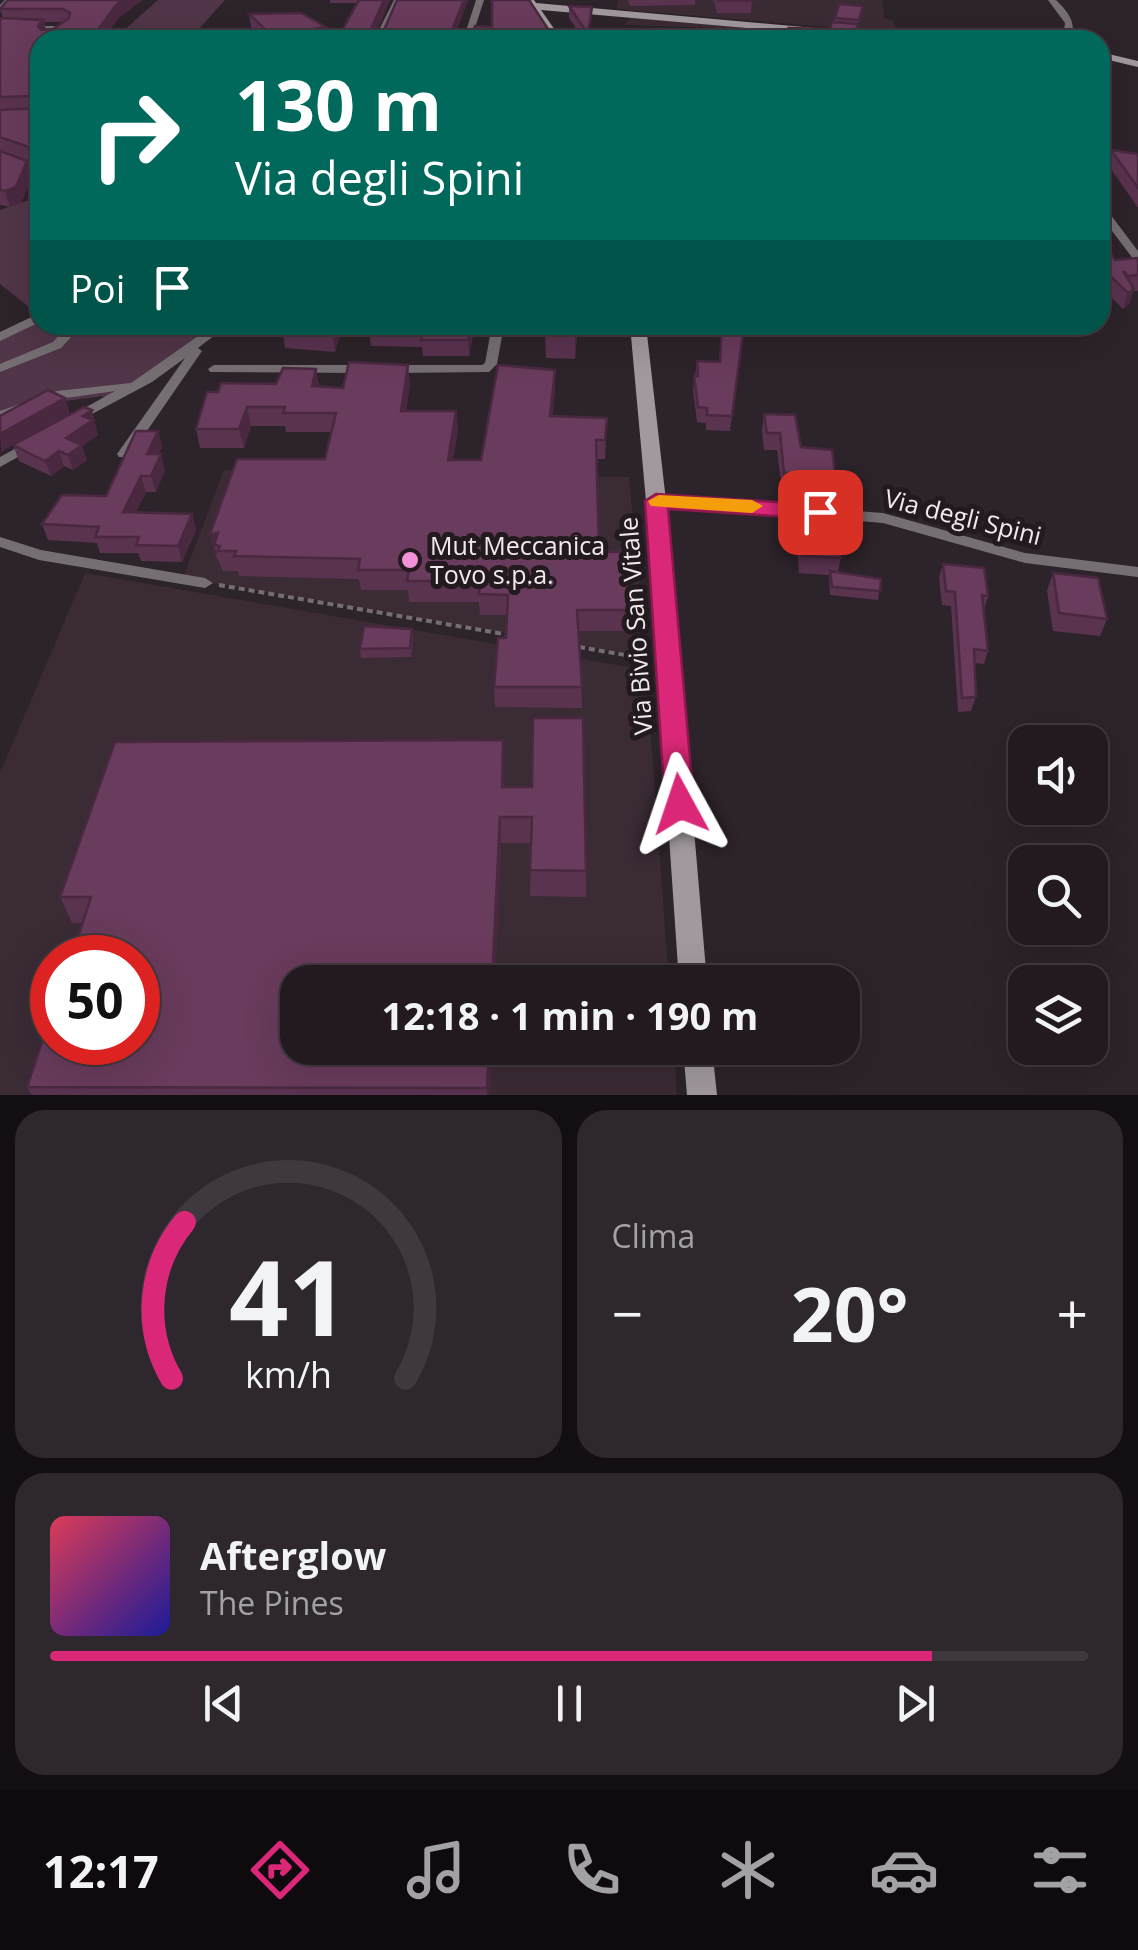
<!DOCTYPE html>
<html lang="it">
<meta charset="utf-8">
<style>
:root{--surface:#221a20;--page:#2e272d;--text:#f1f3f6;--muted:#a2a1a5;--line:#3f383e;--accent:#db2777}
body{margin:0;font-family:"Open Sans",sans-serif;background:var(--page);color:var(--text);height:100vh;display:flex;flex-direction:column;font-size:38px;white-space:nowrap}
*{box-sizing:border-box;margin:0}
p{font-size:32px;color:var(--muted)}
.icon{flex:none;width:55px;height:55px;fill:none;stroke:currentColor;stroke-width:2;stroke-linecap:round;stroke-linejoin:round}
.map{position:relative;height:1095px;overflow:hidden}
.details{display:flex;flex-direction:column;gap:15px;padding:15px;background:#130e12;flex:1}
.details>*{flex:none}
.banner{position:absolute;left:30px;top:30px;width:1080px;height:305px;border-radius:30px;box-shadow:0 10px 40px #0002,0 0 0 2px var(--line);background:#00695c;color:#fff;overflow:hidden}
.tools{position:absolute;left:1008px;top:725px;display:grid;gap:20px}
.tools a{display:grid;place-items:center;width:100px;height:100px;border-radius:20px;background:var(--surface);box-shadow:0 10px 40px #0002,0 0 0 2px var(--line);font-size:50px}
.speed{position:absolute;left:30px;top:935px;display:flex;gap:20px;font-size:50px;font-weight:700;text-align:center}
.speed>*{display:grid;place-content:center;width:130px;height:130px;border-radius:50%;background:var(--surface);box-shadow:0 10px 40px #0002,0 0 0 2px var(--line);line-height:1}
.speed .limit{border:15px solid #d22;background:#fff;color:#111}
.pin{position:absolute;display:grid;place-items:center;width:85px;height:85px;color:#fff;margin:-42px;border-radius:20px;box-shadow:0 5px 15px #0006}
.me{position:absolute;width:110px;margin:-55px;rotate:355deg;stroke-linejoin:round;filter:drop-shadow(0 0 8px #0008)}
.turn{display:flex;align-items:center;gap:35px;height:210px;padding:0 40px;font-size:45px}
.turn .icon{width:130px;height:130px;stroke-width:2.5}
.turn b{display:block;font-size:70px;line-height:85px}
.then{display:flex;align-items:center;height:95px;padding:0 40px;background:#0003;gap:20px;font-size:38px}
.big{font-size:75px;font-weight:700;line-height:1.1}
.details .widget{flex:1;display:flex;flex-direction:column;justify-content:center;gap:15px;min-width:0;padding:0 35px;border-radius:30px;background:var(--page)}
.details .dial{align-items:center;gap:0}
.dial svg{height:260px;overflow:visible;fill:none;stroke:var(--line);stroke-width:7;stroke-linecap:round;text-anchor:middle}
.dial text{fill:var(--text);stroke:none}
.song{display:flex;align-items:center;gap:30px}
.cover{width:120px;height:120px;border-radius:15px;background:linear-gradient(135deg,hsl(350 70% 55%),hsl(240 70% 35%))}
.played{height:10px;border-radius:5px;background:linear-gradient(90deg,var(--accent) 85%,var(--line) 85%)}
.keys{display:flex;justify-content:space-around;direction:ltr}
.heat{display:flex;justify-content:space-between;align-items:center;font-size:55px;direction:ltr}
.details .tiles{flex:1;display:grid;gap:15px;grid-template-columns:1fr 1fr}
.widget:last-child{grid-column:span 2}
.trip{position:absolute;left:280px;top:965px;width:580px;height:100px;border-radius:30px;background:var(--surface);box-shadow:0 10px 40px #0002,0 0 0 2px var(--line);font-weight:700;line-height:100px;text-align:center}
.dock{display:flex;height:160px;justify-content:space-around;align-items:center;background:#0e0a0d;color:var(--muted)}
.dock .icon{width:70px;height:70px}
.dock .selected{color:var(--accent)}
.dock b{font-size:45px;color:var(--text)}
.map>svg:first-child{display:block}
.built{fill:#3a2b35;fill-rule:evenodd}
.green{fill:#513548}
.lines{fill:none;stroke-linecap:round;stroke-linejoin:round}
.path{stroke:#766d73;stroke-width:4;stroke-dasharray:6 4;stroke-linecap:butt}
.street{fill:#756f73;fill-rule:evenodd}
.secondary{fill:#a1999e;fill-rule:evenodd}
.wall{fill:#5a334f;fill-rule:evenodd}
.shaded-wall{fill:#4a2940}
.building{fill:#693b5c;stroke:#4a2940;stroke-width:2.5}
.route{fill:#db2777;stroke:#8e194d;stroke-width:2.5}
.slow{fill:#f59e0b}
.poi-dot{fill:#f391d6;stroke:#231a20;stroke-width:4}
.labels{text-anchor:middle;stroke-width:10;stroke-linejoin:round;paint-order:stroke}
.street-label{font-size:25px;fill:#f0e9ee;stroke:#231a20}
.poi-label{font-size:25px;fill:#f0e9ee;stroke:#231a20;text-anchor:start}
</style>
<div class="map">
<svg width="1138" height="1095" viewBox="0 0 1138 1095">
<rect width="100%" height="100%" fill="#2d232a"/>
<path class="built" d="M619,0H882L884,18L893,20L895,28L887,32L627,10L616,8Z
M632,16L751,27L881,38L717,40L716,28L625,25Z
M224,470L629,477L646,657L183,578Z
M85,573L646,670L669,982H298V1048H674L677,1095H0V773ZM52,958H138V1042H52Z"/>
<path class="green" d="M158,0H225L189,40H113Z
M32,199H40V325H221L192,349L104,400L103,396L65,401L0,422V334L38,314L0,284V210Z"/>
<g class="lines">
<path class="path" d="M219,585L510,635
M579,647L648,659"/>
<path class="street" d="M5,0H13L0,11V5Z
M394,0H402L382,40H374Z
M476,0H484L471,40H463Z
M1048,0H1056C1068,12 1077,22 1071,40H1063L1065,23Z
M0,26H66L70,28L54,40H45L58,30H0Z
M1100,153L1138,155V161L1100,159Z
M0,155L40,170V176L0,161Z
M1100,205L1104,206L1138,251V261L1134,260L1100,215Z
M40,313V322L0,341V332Z
M69,325H82L61,348L0,372V364L53,342Z
M214,325H228L198,348L202,351L129,457H119L117,454L185,358L152,382L77,422H67L65,419L115,391L59,399L0,419V411L57,391L131,383Z
M492,325H504L497,364L489,372L392,373L386,369L392,365H482L485,363Z
M214,365H364L370,369L364,373L210,372L208,369Z
M31,440L36,441L38,444L36,447L0,467V457Z
M656,496L883,513L1025,553L1138,567V577L1025,563L883,523L651,504L649,501Z
M0,537L41,550L205,578L213,583L205,588L39,560L0,547Z"/>
<path class="secondary" d="M534,0L536,3L815,28L820,31L815,34L541,10L562,40H552L525,1Z
M845,31L931,37L936,40L849,36L845,35Z
M1100,52L1138,61V67L1100,58Z
M630,325H646L666,501L707,982H679L646,501Z
M683,1048H712L717,1095H687Z"/>
</g>
<path class="wall" d="M8,0L119,18L40,40V166L27,161L32,177L21,203L10,207L0,205V18H3L0,9ZM44,22H62L53,29L46,30Z
M330,0H390L377,31L384,30L397,0H468L453,40H337L357,3H330Z
M628,0H695V5L630,6Z
M714,0H752L751,13H717Z
M569,6L592,7L588,40H584L569,18Z
M863,6L857,32L878,40H787L789,28L830,29L835,18Z
M249,14L327,40H255L253,38Z
M1111,150L1138,154V208L1107,163Z
M1100,236L1115,260L1138,258V291H1133L1129,304L1123,309L1100,286Z
M112,325H150L145,336L115,337Z
M288,325H343L335,352L285,348L283,333Z
M370,325H475L469,356H423L422,347L371,346L369,330Z
M578,325L575,359L546,358L545,334Z
M744,325L730,431L706,430V423L697,422L693,390L697,361L720,362Z
M316,369L319,386L343,388L410,384L406,411H456L458,430L453,460H481L555,389L552,416L607,418L605,459H597L599,552L628,610L627,631H579L582,708L495,707L494,687L506,638L507,615H480L479,602H409L408,590H361L359,579L239,576L238,571H223L215,554L210,534L325,459L331,432H286L285,426H251L244,448H200L196,429L218,392L276,384Z
M764,414L801,447L835,473L832,490H782L777,450H764L762,430Z
M97,426L95,427L98,435L82,446L87,460L73,470L64,466L51,476L19,461L13,445Z
M158,431L162,447L158,454L165,470L156,492H146L136,512L192,514L196,530L182,562L141,561L138,553H100L97,543L48,540L42,524L106,496Z
M800,529L841,558L838,572L881,579L878,600L830,595L829,575L799,573L797,546Z
M943,564L988,596L984,610L988,651L984,664L974,663L976,697L971,711L958,712L951,606L942,605L939,577Z
M1053,573L1107,619L1100,636L1053,631L1047,591Z
M412,629L413,638L411,657L361,658L360,649Z
M504,767V787L586,871V897L530,896L531,843H501L495,982H298L492,1048L490,1095H32L27,1087L82,923H72L60,897Z"/>
<path class="shaded-wall" d="M122,0H143L119,18L103,40H94V35L116,5Z
M384,0H390L373,40L370,31Z
M464,0H468L453,40H448Z
M43,20L47,34L38,26Z
M326,27L327,40H284L283,34Z
M27,161L32,177L21,203L10,207L5,191Z
M1134,289L1129,304L1123,309L1128,293Z
M142,325H150L145,336Z
M336,325H343L335,352L333,336Z
M471,325H475L469,356L468,340Z
M576,325H578L575,359V335Z
M408,365L410,384L403,430L401,411Z
M316,369L319,388L312,386Z
M555,370V389L551,435L550,416Z
M65,398L70,413L1,452L0,434Z
M247,407L251,426L244,448L239,429Z
M92,410L98,435L82,446L87,460L73,470L68,455L66,438L83,416Z
M456,411L458,430L450,479L448,460Z
M158,431L162,447L151,470L147,454Z
M59,451L64,466L51,476L45,461Z
M161,454L165,470L156,492L151,476Z
M141,476L146,492L128,528L123,512Z
M192,514L196,530L182,562L178,546Z
M218,533L220,546L214,545L217,554H215L210,534Z
M503,740L504,767L503,814L502,787Z
M500,817L501,843L495,982H492Z
M489,1048H492L490,1095H487Z"/>
<path class="building" d="M8,0H122L116,5L94,35H99L94,40H40V151L0,137V110L38,108L36,96L0,97V18L43,20L38,26L41,30L53,29L69,18L70,13L63,9H0Z
M359,0H384L370,31L384,30L397,0H464L448,40H337Z
M492,0H529L548,29L545,40H470L475,26L492,27Z
M718,0H752V1H718Z
M839,4L863,6L859,20L835,18Z
M569,6L592,7L588,34Z
M301,13L326,27L283,34L266,30L249,14Z
M832,22L858,24L856,31L874,32L878,40H793L789,28L830,29Z
M1111,150L1138,154V188Z
M0,151L27,161L16,187L5,191L0,190Z
M1100,236L1115,260L1138,258V275L1128,276L1123,271L1134,289L1128,293L1100,266Z
M288,325H336L333,336L283,333Z
M370,325H471L468,340H421L424,331L369,330Z
M546,325H576L575,335L545,334Z
M722,325H744L732,416L707,415V408L698,407L694,376H698L697,361L720,362Z
M349,362L408,365L401,411H456L448,460H481L498,365L555,370L550,416L607,418L605,440H596L599,552H625L628,610H577L582,687H494L498,638H506L508,595L479,594L480,581H407L409,570H358L360,559L234,556L236,551H218L220,546L214,545L218,533L210,534L237,459H325L336,413H283L285,407H247L239,429H196L207,392H218L221,383L276,384L283,368L316,369L312,386L343,388Z
M48,390L65,398L0,434V416Z
M84,407L92,410L83,416L93,420L66,438L82,445L68,455L59,451L45,461L13,445Z
M764,414L795,415L801,447L832,450L835,473H784L780,433H767Z
M136,431H158L147,454H161L151,476H141L123,512L192,514L178,546L136,545L139,537H95L99,527L42,524L62,495L106,496Z
M800,529L838,531L841,558L802,556Z
M943,564L984,568L988,596L982,595L988,651L974,649L976,697L962,698L955,592L946,591Z
M830,571L881,579L880,591L832,587Z
M1053,573L1098,578L1107,619L1059,613Z
M364,626L412,629L410,648L360,649Z
M533,718H583L586,871L530,870L532,817H500L492,982H298V1048H489L487,1088L27,1087L52,1012V1042H138V958H71L91,897H60L115,742L503,740L502,787H532Z"/>
<path class="route" d="M656,494L820,505L830,512L820,519L668,509L694,804L689,813L680,816L670,813L665,804L645,501Z"/>
<path class="slow" d="M659,495L752,500L763,506L752,513L651,506L648,501Z"/>
<circle class="poi-dot" cx="410" cy="560" r="10"/>
<g class="labels">
<g class="street-label">
<text transform="translate(963 517) rotate(14)" y="9">Via degli Spini</text>
<text transform="translate(636 626) rotate(-94)" y="9">Via Bivio San Vitale</text>
</g>
<g class="poi-label">
<text x="430" y="555">Mut Meccanica<tspan x="430" dy="29">Tovo s.p.a.</tspan></text>
</g>
</g>
</svg>
<div class="tools">
<a><svg class="icon" aria-label="sound" viewBox="0 0 24 24"><path d="M4 9h4l5-4v14l-5-4H4zM17 9q2 3 0 6"/></svg></a>
<a><svg class="icon" aria-label="search" viewBox="0 0 24 24"><circle cx="10" cy="10" r="6"/><path d="M15 15l6 6"/></svg></a>
<a><svg class="icon" aria-label="layers" viewBox="0 0 24 24"><path d="M12 4l9 5-9 5-9-5zM3 14l9 5 9-5"/></svg></a>
</div>
<div class="speed"><div class="limit">50</div></div>
<div class="pin" style="left:820px;top:512px;background:#d93025"><svg class="icon" aria-label="arrive" viewBox="0 0 24 24"><path d="M6 21V4h12l-3 4 3 4H6"/></svg></div>
<svg class="me" style="left:680px;top:804px" viewBox="-20 -20 40 40"><path d="M0-17L14 15 0 8-14 15z" fill="#db2777" stroke="#fff" stroke-width="4"/></svg>
<div class="trip">12:18 · 1 min · 190 m</div>
<div class="banner">
<div class="turn"><svg class="icon" aria-label="right" viewBox="0 0 24 24"><path d="M7 20v-9h11M14 6l5 5-5 5"/></svg><div><b>130 m</b>Via degli Spini</div></div>
<div class="then">Poi<svg class="icon" aria-label="arrive" viewBox="0 0 24 24"><path d="M6 21V4h12l-3 4 3 4H6"/></svg></div>
</div>
</div>
<section class="details">
<div class="tiles">
<div class="widget dial"><svg viewBox="0 0 100 80">
<path d="M14 69A42 42 0 1 1 86 69"/>
<path d="M14 69A42 42 0 0 1 18 21" stroke="#db2777"/>
<text x="50" y="56" font-size="32" font-weight="700">41</text>
<text x="50" y="72" font-size="11">km/h</text>
</svg></div>
<div class="widget"><p>Clima</p>
<div class="heat"><a>−</a><b class="big">20°</b><a>+</a></div>
</div>
<div class="widget">
<div class="song"><i class="cover"></i><div><b>Afterglow</b><p>The Pines</p></div></div>
<div class="played"></div>
<div class="keys"><svg class="icon" aria-label="previous" viewBox="0 0 24 24"><path d="M18 5L8 12l10 7zM5 5v14"/></svg><svg class="icon" aria-label="pause" viewBox="0 0 24 24"><path d="M8 5v14M16 5v14"/></svg><svg class="icon" aria-label="next" viewBox="0 0 24 24"><path d="M6 5l10 7-10 7zM19 5v14"/></svg></div>
</div>
</div>
</section>
<nav class="dock">
<b>12:17</b>
<svg class="icon selected" aria-label="directions" viewBox="0 0 24 24"><path d="M12 3l9 9-9 9-9-9zM9 14v-3h6M13 9l2 2-2 2"/></svg>
<svg class="icon" aria-label="music" viewBox="0 0 24 24"><path d="M9 18V5l10-2v13"/><circle cx="6" cy="18" r="3"/><circle cx="16" cy="16" r="3"/></svg>
<svg class="icon" aria-label="phone" viewBox="0 0 24 24"><path d="M5 4h4l2 5-3 2q2 4 5 5l2-3 5 2v4C11 20 4 13 5 4z"/></svg>
<svg class="icon" aria-label="climate" viewBox="0 0 24 24"><path d="M12 3v18M4 7l16 10M4 17L20 7"/></svg>
<svg class="icon" aria-label="car" viewBox="0 0 24 24"><path d="M5 17H2v-5l4-1 3-4h7l3 4 3 1v5h-3M9 17h6M6 11h13"/><circle cx="7" cy="17" r="2"/><circle cx="17" cy="17" r="2"/></svg>
<svg class="icon" aria-label="filters" viewBox="0 0 24 24"><path d="M4 7h16M4 17h16"/><circle cx="9" cy="7" r="2"/><circle cx="15" cy="17" r="2"/></svg>
</nav>
